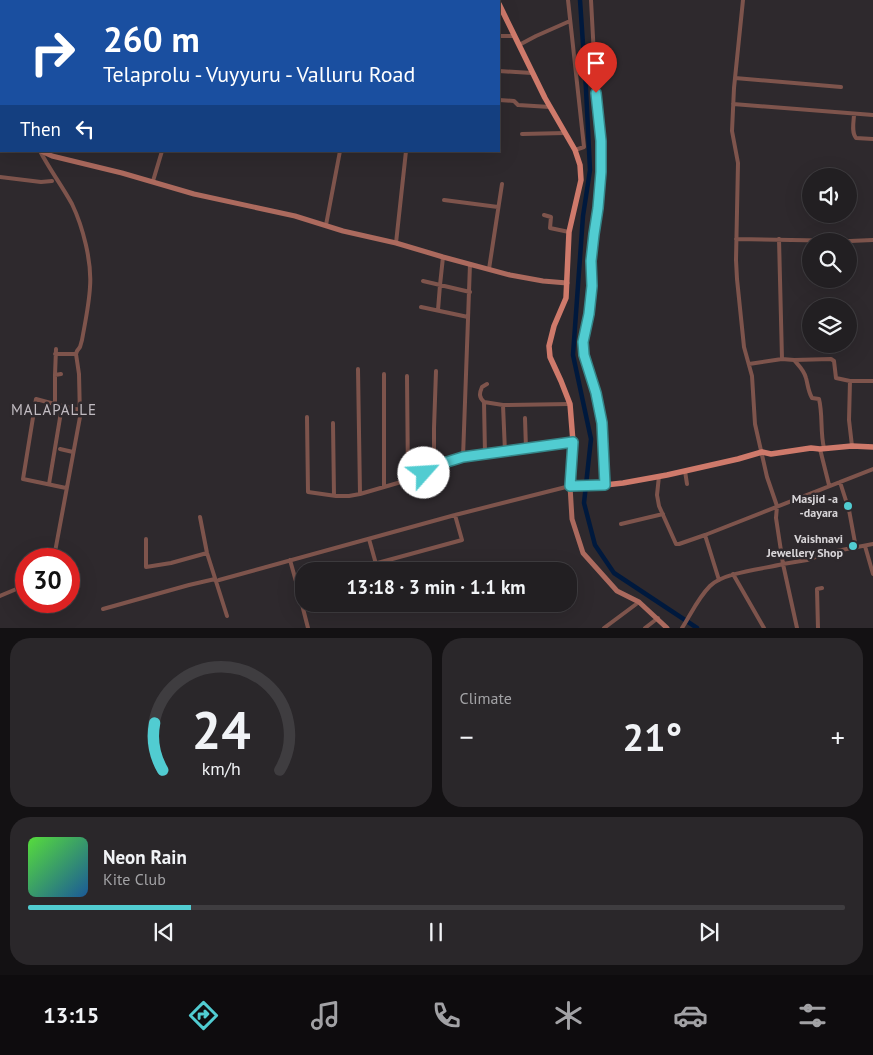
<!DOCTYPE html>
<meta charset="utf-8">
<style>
:root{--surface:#221f22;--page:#2a272a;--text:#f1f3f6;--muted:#a2a2a5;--line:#3f3d40;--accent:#51ccd1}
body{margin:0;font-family:"PT Sans",sans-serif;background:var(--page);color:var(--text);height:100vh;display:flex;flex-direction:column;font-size:19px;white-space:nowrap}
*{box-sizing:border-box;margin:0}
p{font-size:16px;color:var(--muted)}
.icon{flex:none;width:28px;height:28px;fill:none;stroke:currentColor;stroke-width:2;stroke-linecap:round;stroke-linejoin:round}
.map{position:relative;height:628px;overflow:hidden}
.details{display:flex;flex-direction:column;gap:10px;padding:10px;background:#131113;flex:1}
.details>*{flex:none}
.guide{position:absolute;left:0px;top:0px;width:500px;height:152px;box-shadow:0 5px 20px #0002,0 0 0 1px var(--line);background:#1a4fa0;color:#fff;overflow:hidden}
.fabs{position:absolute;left:802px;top:168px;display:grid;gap:10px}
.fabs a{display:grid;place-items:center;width:55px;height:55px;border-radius:50%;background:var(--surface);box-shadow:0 5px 20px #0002,0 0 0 1px var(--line);font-size:25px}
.speed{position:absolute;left:15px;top:548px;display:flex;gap:10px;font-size:25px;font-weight:700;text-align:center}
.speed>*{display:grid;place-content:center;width:65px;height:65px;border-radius:50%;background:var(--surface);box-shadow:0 5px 20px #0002,0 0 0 1px var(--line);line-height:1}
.speed .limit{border:8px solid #d22;background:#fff;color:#111}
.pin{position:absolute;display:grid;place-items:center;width:42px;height:42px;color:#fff;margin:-51px -21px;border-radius:50% 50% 50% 0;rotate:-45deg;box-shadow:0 0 5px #0007}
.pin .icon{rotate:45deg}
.me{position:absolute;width:55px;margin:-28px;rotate:64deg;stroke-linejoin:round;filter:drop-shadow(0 0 4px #0008)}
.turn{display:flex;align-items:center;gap:18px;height:105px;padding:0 20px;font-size:22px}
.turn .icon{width:65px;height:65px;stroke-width:2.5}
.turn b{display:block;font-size:35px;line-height:42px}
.then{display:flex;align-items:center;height:48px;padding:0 20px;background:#0003;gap:10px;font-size:19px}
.big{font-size:38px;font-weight:700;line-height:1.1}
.details .widget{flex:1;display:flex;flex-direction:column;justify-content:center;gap:8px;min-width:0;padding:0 18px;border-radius:20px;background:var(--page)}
.details .dial{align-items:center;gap:0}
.dial svg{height:130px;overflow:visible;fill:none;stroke:var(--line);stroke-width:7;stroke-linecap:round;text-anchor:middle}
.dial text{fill:var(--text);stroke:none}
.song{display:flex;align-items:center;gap:15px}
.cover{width:60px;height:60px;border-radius:8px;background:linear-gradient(135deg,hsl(110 70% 55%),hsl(210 70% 35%))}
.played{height:5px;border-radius:2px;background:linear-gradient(90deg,var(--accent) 20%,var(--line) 20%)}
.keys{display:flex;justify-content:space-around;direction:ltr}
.heat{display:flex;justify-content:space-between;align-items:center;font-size:28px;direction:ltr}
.details .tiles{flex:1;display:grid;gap:10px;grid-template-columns:1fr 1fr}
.widget:last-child{grid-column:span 2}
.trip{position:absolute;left:295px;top:562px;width:282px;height:50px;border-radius:20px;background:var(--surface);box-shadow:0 5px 20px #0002,0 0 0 1px var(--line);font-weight:700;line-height:50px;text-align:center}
.dock{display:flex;height:80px;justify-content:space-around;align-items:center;background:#0e0c0e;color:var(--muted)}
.dock .icon{width:35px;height:35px}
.dock .selected{color:var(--accent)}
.dock b{font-size:22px;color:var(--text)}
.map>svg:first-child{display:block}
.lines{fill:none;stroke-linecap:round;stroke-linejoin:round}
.canal{stroke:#00193d;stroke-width:4.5}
.street{stroke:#7e544c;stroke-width:4}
.secondary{stroke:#ac6a5e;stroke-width:5}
.primary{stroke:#cf7a6b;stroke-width:5.5}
.route-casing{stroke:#358588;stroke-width:12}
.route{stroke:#51ccd1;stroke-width:9}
.poi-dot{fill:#51ccd1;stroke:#2e292d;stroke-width:2}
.labels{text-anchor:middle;stroke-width:5;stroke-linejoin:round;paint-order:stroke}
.poi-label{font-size:12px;font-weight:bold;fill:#d9d6d9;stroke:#2e292d;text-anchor:end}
.quarter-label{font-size:15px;letter-spacing:1px;fill:#c2bcc2;stroke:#2e292d}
</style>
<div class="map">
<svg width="873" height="628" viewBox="0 0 873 628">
<rect width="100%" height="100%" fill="#2e292d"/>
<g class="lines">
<path class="canal" d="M580,0L586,89L590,170L583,216L573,355L591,439L584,503L595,545L614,573L697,628"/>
<path class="street" d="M568,0L584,147L575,150
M591,0L596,93L601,141V172L598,208L594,234L591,261L592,286L589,314L583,342V355L596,393L602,423L605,485
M743,0L734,88L732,131L738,163L736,260L737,279L744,347L752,376L755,424L767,477L777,506L776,518L783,564L807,560L826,553L873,544
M209,1V0
M412,1H414
M499,36H514
M519,45L536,36L570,21
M499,71L532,73
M735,78L841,87
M499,100L514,101L518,105L550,107
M733,104L873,115
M854,114C854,121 851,132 856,138L873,139
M0,133L1,130
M522,134L565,133
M40,151C50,170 62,186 72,204C83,227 92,262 90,287C89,305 85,323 82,340L80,347L77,351L76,354L79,374L80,417L55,552V559
M0,177L41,182L52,181
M153,181L162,151
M444,200L498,207
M544,215L551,217L550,228L569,232
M326,225L340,151
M736,239L850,241L873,240
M779,239L782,359
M396,243L406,151
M489,269L502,184
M423,281L470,292
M421,307L468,317
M438,310L440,285L443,257
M55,354H76
M794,360C799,366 804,370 806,378C808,385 808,391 812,398L819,399C823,415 820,432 824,448
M749,364L782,359L794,360L831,359L834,361L836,378L850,381H873
M358,369L360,494
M384,374V487
M55,375L56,349
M407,376L408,480
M850,381L849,420L852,446
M487,384L482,387C479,394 479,397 484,402L503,405L570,404
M484,402L485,454
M55,404V375L61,374
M503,405L505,452
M62,406L36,399L23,479L66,488
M307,417L308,492L336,496H349L360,494L408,480L425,473L434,466L463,457L573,442
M525,418L526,449
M333,423L334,496
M60,449L73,452
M820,449L829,485
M463,457L470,264
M434,466V428L436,371
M685,471L687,484
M659,476L657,495L659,506L676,544H679L705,535L873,469
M840,482L849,510L856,548
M49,484L62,406L80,410
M200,517L207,553L227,616
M621,524L663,514
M705,535L719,580
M146,539V567L171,563L207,553
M369,539L376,564
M865,546L873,574
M290,560L297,585L304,583
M348,571L462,540L455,515
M733,574L764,628
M219,580L455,515L570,486
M297,585L308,628
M0,596L26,585
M103,609L189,585L215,579
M604,628L639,602
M645,628L658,618
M682,628C691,614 698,598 710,586C724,572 764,569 783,564L797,628
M818,628L817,589L822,588"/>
<path class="secondary" d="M0,110L1,112
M41,151L52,156L122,173L194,194L295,216L343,231L396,243L443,257L510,275L543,281L567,283
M570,486L572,519L583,553L617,591L639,602L667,628"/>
<path class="primary" d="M499,4L545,98L575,150L580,165L581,180L569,232L566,298L554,326L549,346L550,357L561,381L570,404L573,442L570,486H596L623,483L667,475L738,459L762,452L771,454L811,448L820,449L852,446L873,447"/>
</g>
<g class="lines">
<defs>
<path id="route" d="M424,473L434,466L463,457L573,442L570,486L605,485L602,423L596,393L584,355L583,342L589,314L592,286L591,261L594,234L598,208L601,172V141L596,93"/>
</defs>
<use href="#route" class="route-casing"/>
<use href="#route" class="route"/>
</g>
<g class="poi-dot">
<circle cx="848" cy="506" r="5"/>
<circle cx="853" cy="546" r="5"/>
</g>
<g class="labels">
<g class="poi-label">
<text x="838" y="503">Masjid -a<tspan x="838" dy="14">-dayara</tspan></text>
<text x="843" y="543">Vaishnavi<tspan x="843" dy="14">Jewellery Shop</tspan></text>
</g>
<g class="quarter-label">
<text x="54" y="415">MALAPALLE</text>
</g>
</g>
</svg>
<div class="fabs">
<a><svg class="icon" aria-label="sound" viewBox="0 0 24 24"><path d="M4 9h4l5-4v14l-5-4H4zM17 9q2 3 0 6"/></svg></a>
<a><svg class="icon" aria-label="search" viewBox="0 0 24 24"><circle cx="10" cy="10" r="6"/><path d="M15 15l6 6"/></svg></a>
<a><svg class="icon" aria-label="layers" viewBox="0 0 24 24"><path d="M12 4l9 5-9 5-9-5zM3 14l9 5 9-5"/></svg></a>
</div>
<div class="speed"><div class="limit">30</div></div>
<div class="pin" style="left:596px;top:93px;background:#d93025"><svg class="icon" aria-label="arrive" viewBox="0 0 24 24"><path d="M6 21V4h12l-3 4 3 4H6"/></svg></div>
<svg class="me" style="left:424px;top:473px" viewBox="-20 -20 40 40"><circle r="19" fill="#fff"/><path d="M0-13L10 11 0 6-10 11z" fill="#51ccd1"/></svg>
<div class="trip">13:18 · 3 min · 1.1 km</div>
<div class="guide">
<div class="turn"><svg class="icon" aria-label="right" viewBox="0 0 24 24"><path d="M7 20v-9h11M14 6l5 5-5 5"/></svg><div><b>260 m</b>Telaprolu - Vuyyuru - Valluru Road</div></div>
<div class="then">Then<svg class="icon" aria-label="left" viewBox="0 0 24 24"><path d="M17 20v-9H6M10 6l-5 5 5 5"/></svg></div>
</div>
</div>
<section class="details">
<div class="tiles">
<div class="widget dial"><svg viewBox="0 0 100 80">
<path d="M14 69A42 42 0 1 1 86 69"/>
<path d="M14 69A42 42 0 0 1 9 40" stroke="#51ccd1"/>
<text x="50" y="56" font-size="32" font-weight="700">24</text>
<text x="50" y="72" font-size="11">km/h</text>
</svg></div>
<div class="widget"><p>Climate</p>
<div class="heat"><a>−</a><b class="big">21°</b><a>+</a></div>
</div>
<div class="widget">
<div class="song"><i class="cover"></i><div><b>Neon Rain</b><p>Kite Club</p></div></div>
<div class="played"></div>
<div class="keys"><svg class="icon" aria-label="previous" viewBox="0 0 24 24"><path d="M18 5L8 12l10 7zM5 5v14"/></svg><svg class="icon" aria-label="pause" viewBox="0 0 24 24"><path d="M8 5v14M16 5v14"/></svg><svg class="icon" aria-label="next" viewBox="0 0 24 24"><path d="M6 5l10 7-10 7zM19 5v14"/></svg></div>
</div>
</div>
</section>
<nav class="dock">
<b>13:15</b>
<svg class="icon selected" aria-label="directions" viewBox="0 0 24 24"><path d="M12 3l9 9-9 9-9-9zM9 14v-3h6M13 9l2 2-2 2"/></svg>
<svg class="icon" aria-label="music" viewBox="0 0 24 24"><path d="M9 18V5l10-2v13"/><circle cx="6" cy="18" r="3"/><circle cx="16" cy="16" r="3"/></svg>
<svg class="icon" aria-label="phone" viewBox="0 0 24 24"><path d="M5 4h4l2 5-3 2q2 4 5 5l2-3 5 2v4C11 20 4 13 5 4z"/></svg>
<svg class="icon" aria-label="climate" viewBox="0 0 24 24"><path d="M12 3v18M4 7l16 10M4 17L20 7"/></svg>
<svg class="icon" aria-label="car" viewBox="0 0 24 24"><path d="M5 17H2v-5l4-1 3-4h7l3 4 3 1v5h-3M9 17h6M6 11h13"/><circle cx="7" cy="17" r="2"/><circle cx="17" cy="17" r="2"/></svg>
<svg class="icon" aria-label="filters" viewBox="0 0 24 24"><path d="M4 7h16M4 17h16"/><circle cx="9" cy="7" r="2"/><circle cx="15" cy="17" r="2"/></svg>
</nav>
